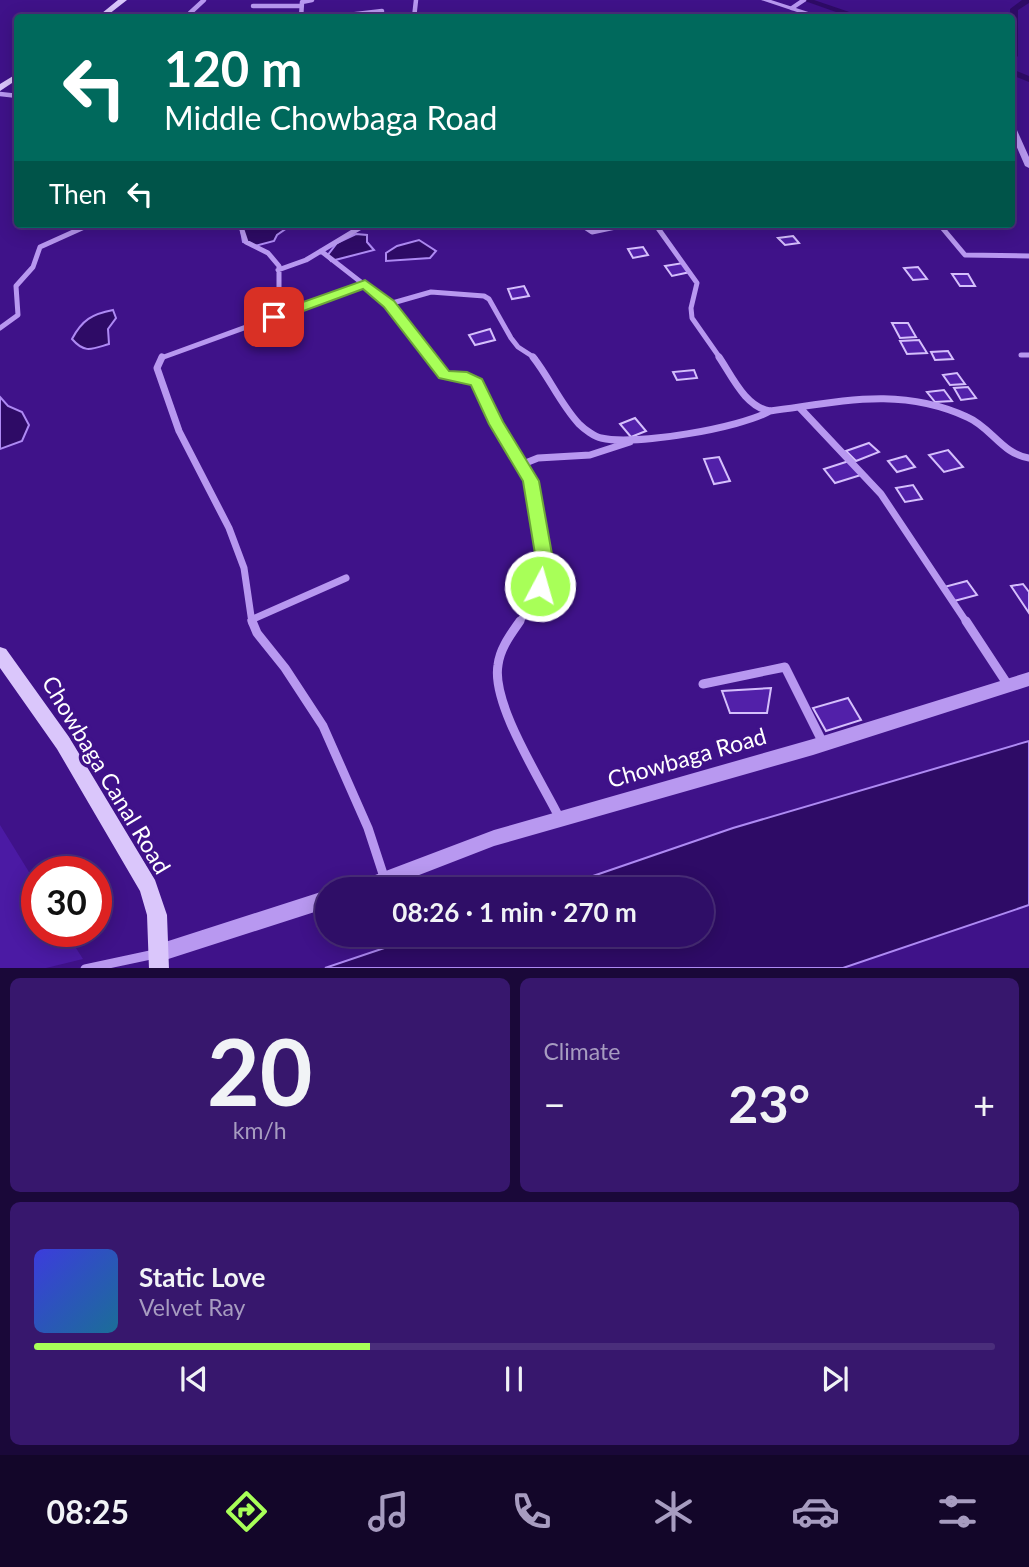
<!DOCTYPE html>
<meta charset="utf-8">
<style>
:root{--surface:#2f0e67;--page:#37176d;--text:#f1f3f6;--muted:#a79cc0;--line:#4a2e7b;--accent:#a8ff58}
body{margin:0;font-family:Lato,sans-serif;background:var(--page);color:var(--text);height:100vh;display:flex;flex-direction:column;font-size:26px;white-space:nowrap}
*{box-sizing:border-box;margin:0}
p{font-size:23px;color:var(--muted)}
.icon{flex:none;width:38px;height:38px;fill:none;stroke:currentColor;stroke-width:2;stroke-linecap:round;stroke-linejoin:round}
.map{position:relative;height:968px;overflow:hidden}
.side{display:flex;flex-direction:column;gap:10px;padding:10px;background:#1a0839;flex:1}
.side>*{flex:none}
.banner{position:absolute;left:14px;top:14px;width:1001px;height:214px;border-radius:7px;box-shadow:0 4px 18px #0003,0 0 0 2px var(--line);background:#00695c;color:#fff;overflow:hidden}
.speed{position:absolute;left:21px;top:856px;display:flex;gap:14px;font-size:35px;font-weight:700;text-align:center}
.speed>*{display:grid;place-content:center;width:91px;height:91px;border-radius:50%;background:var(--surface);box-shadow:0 4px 18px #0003,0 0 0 2px var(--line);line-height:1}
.speed .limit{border:10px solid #d22;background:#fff;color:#111}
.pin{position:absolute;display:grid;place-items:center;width:60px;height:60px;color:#fff;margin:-30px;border-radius:14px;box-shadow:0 4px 10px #0006}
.me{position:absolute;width:77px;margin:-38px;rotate:6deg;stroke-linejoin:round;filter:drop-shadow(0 0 5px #0008)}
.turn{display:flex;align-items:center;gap:24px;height:147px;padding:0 35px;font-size:32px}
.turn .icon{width:91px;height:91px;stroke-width:2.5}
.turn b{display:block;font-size:49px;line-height:60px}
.then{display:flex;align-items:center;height:66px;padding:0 35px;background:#0003;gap:14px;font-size:26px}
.big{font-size:52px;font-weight:700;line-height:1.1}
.side .tile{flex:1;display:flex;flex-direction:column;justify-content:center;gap:10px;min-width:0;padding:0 24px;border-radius:10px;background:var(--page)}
.side .dial{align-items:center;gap:0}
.dial b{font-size:91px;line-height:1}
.song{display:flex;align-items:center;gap:21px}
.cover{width:84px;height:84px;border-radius:10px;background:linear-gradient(135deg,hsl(240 70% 55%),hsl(200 70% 35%))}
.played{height:7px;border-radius:4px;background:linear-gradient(90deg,var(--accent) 35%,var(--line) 35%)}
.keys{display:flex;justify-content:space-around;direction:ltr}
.heat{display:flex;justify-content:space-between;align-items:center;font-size:38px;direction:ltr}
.side .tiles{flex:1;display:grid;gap:10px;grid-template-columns:1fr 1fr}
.tile:last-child{grid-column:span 2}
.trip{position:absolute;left:315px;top:877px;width:399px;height:70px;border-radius:35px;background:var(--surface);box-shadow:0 4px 18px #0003,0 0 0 2px var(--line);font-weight:700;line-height:70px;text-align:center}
.dock{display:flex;height:112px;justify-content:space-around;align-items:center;background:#130629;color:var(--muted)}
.dock .icon{width:49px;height:49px}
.dock .selected{color:var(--accent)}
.dock b{font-size:32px;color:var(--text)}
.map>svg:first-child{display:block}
.green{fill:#4b1aa4}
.water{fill:#2e0b66;stroke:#ae8af4;stroke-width:2}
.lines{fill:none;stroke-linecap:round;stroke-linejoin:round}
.canal{fill:#2e0b66;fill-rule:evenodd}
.building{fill:#5220a9;stroke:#d5bffc;stroke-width:2}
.minor-far3{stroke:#b898f0;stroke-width:4.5}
.minor-far2{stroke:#b898f0;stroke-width:5}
.minor-far1{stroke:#b898f0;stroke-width:7}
.minor{stroke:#b898f0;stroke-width:9}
.tertiary{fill:#b898f0;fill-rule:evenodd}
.secondary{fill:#dac6fb;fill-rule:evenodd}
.route{fill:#a8ff58;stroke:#6da639;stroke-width:2}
.labels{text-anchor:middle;stroke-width:7;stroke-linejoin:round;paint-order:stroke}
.near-street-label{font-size:23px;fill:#fff;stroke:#3f1289}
</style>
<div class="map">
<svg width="1029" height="969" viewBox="0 0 1029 969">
<rect width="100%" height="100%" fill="#3f1289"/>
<path class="green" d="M0,825L37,885V931H65L83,959L46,968H0Z"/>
<path class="water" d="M244,224H284L287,228L277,235L274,241L255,246L243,242L241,231Z
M356,234L367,235V242L374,250L331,261L327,256L337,243Z
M419,240L436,251L430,258L386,261V253L397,246Z
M113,310L116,318L108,329L109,344C92,349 85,354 72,339C82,320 92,314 113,310Z
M0,397L8,406L22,412L29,425L22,441L0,449Z
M1029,741V905L843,968H325L423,935L702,934V889H555L733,828Z"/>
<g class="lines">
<path class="canal" d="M802,0H814L867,18H853Z
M1022,0H1029V3L1018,10V56L1012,61L1010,9Z
M1012,69L1029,76V82L1012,75Z"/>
</g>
<path class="building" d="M793,236L799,243L785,245L778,238Z
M643,247L648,255L633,258L628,249Z
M683,263L690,272L672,276L665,266Z
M918,267L927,279L913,280L904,268Z
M952,274H968L975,286H960Z
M524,286L529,296L512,299L508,289Z
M892,323H908L916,337L900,338Z
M490,329L495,340L475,345L469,335Z
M919,340L927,353L907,354L900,341Z
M948,351L953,359L935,360L931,352Z
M694,370L697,378L677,380L673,372Z
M957,373L965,384L950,385L943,375Z
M968,387L976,398L961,400L954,388Z
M944,390L952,401L935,402L927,392Z
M635,418L646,431L631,437L620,424Z
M869,443L879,452L856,461L846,451Z
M948,450L963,467L944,472L929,455Z
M906,456L915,467L897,472L888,461Z
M719,457L730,481L714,484L704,459Z
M849,461L861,475L835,483L824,469Z
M913,485L922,499L905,502L896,488Z
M967,581L977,595L954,601L944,587Z
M1023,584L1029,592V613L1011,586Z
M771,688L767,713H730L722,691Z
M848,698L861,720L826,731L813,708Z"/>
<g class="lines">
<path class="minor-far3" d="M253,6H301
M792,8L804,0
M190,13L204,0
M301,18L302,2L312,0
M322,18L382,11
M414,18L416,0
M0,94L18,96"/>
<path class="minor-far2" d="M580,224L592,232L630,224
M655,224L697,283L691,308L692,318L720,358
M939,224L965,255L1029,256
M321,251L389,304L432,358
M278,270L306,260L366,224
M389,304L431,292L484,296L489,299L511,338L518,347L535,358
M275,317L365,284
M0,328L18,315L16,286L33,267L40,247L91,224
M1021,355H1029
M161,358L274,317L279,312V266L268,253L246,242L240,224"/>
<path class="minor-far1" d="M162,357L157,368L179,431L229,528L244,568L252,623
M430,357L444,374L471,378L479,384L496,423L524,468L534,494L543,543L542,574L535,597L519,623
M533,357C549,377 561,405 579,424C584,429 595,437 601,438C635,446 740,428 770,411
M719,357C732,376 745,407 770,411C840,402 899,386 967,417C991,427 1002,454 1029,458
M800,408L881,494L967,623
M523,464L538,458L590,455L630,442
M251,620L346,578"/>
<path class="minor" d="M252,621L257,633L285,668L323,726L368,828L385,880
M520,621C511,634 500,648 498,665C491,704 542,782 560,819
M966,621L1008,685
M703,684L785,667L823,743
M85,969L155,954"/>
<path class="tertiary" d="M761,0H771L827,18H815Z
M1012,126L1016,128L1029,157V168L1025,166L1012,136Z
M1029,672V686L813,755L494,846L383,889H351L354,883L494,830L813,739Z
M327,890V908L159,962L153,959L150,953L153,947L159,944Z"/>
<path class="secondary" d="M118,0H127L104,18H96Z
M18,73V79L0,91V84Z
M0,647L6,649L69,737L155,880L167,915L169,969H149L147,915L140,891L57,749L0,668Z"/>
</g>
<path class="route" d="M365,280L394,301L449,371L467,372L482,379L503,422L539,481L553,560L546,591L540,593L533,591L531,586L536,560L523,481L489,424L471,385L439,378L384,307L363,289L279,320H269L267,317L269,314Z"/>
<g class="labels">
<g class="near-street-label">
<text transform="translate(687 758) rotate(-16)" y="8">Chowbaga Road</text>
<text transform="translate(106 775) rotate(59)" y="8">Chowbaga Canal Road</text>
</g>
</g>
</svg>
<div class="speed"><div class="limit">30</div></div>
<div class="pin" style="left:274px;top:317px;background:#d93025"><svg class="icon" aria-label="arrive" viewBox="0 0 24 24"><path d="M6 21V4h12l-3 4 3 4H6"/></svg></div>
<svg class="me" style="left:540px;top:586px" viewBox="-20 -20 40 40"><circle r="17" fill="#a8ff58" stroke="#fff" stroke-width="3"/><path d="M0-11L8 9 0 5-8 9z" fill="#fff"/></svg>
<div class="trip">08:26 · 1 min · 270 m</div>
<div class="banner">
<div class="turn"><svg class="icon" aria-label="left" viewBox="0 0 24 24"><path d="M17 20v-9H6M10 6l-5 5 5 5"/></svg><div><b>120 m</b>Middle Chowbaga Road</div></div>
<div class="then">Then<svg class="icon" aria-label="left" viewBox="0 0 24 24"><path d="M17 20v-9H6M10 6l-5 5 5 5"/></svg></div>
</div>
</div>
<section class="side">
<div class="tiles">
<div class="tile dial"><b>20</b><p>km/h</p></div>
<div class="tile"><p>Climate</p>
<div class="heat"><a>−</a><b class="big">23°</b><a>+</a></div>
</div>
<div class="tile">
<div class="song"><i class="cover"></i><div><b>Static Love</b><p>Velvet Ray</p></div></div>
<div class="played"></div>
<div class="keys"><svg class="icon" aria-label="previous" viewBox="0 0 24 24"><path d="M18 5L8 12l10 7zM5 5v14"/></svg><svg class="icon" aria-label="pause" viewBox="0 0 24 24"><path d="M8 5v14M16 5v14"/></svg><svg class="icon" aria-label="next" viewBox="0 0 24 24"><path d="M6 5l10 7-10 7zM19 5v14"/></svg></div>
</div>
</div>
</section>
<nav class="dock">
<b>08:25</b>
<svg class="icon selected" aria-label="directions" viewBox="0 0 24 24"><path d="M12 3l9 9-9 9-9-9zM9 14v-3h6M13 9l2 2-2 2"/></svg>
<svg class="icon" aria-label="music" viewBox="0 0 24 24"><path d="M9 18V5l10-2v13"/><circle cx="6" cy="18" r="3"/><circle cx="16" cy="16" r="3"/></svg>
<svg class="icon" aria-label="phone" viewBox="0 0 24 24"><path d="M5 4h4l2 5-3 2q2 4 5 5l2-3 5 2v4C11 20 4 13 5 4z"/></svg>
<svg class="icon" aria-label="climate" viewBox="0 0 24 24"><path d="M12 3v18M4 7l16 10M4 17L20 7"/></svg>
<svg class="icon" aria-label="car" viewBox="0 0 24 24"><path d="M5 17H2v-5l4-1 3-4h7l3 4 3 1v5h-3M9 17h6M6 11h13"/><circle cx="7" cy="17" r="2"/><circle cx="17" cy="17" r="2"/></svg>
<svg class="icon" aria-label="filters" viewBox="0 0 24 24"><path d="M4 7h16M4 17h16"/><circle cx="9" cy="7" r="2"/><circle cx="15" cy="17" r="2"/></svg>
</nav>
